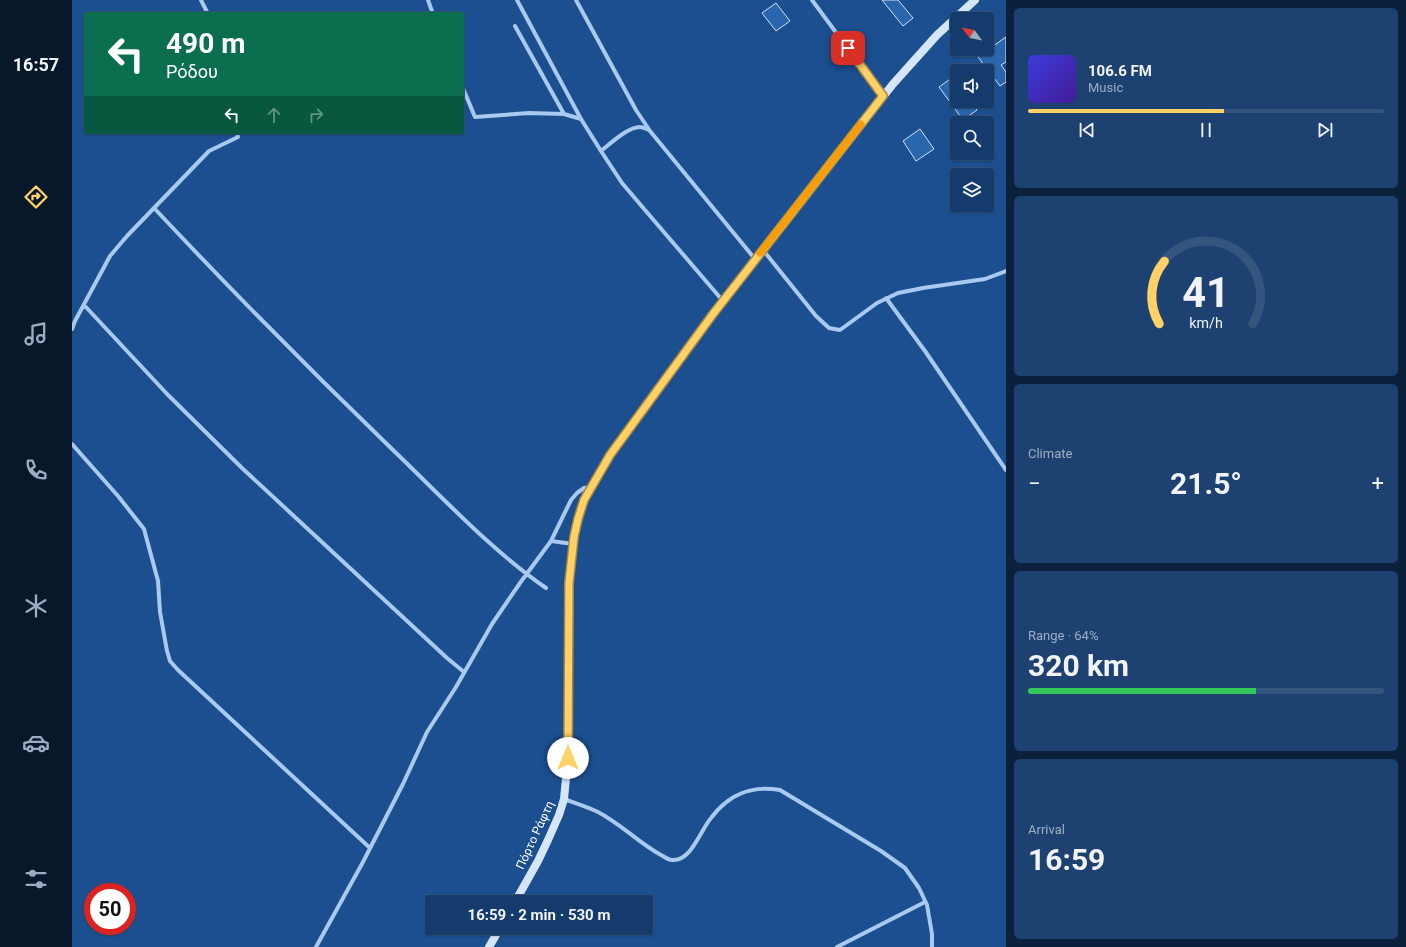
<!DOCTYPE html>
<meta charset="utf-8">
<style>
:root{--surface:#143b6b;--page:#1d4271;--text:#f1f3f6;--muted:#9dadc1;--line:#33557e;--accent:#ffd166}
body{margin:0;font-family:Roboto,sans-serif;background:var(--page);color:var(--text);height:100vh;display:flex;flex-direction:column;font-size:15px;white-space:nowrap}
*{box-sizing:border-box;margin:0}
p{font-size:13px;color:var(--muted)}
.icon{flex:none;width:22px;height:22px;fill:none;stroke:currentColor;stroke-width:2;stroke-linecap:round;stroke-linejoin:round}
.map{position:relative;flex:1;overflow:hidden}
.details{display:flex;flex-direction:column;gap:8px;padding:8px;background:#0b203b;width:400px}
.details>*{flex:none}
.hud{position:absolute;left:12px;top:12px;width:380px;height:122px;border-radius:4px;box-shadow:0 1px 3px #0004,0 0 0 1px var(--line);background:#0b6e4f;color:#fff;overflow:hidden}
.needle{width:26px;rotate:302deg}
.buttons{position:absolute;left:878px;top:12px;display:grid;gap:8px}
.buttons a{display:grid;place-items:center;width:44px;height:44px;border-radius:4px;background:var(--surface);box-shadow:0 1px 3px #0004,0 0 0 1px var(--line);font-size:20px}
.speed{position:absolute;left:12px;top:883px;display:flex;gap:8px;font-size:20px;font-weight:700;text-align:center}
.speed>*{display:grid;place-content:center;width:52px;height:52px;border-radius:50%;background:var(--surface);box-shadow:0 1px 3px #0004,0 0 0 1px var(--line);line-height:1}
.speed .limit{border:6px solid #d22;background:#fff;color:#111}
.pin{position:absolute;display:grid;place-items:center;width:34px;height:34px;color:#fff;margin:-17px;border-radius:8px;box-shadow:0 2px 6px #0006}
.me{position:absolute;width:44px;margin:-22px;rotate:0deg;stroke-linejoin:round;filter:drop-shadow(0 0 3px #0008)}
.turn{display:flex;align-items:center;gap:14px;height:84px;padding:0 16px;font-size:18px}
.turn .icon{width:52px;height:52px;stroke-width:2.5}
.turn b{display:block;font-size:28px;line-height:34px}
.lanes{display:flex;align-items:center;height:38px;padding:0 16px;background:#0003;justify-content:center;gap:20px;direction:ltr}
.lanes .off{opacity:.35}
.big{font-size:30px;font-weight:700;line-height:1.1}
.details .widget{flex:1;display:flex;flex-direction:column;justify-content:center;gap:6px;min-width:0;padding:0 14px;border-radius:6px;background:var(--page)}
.details .dial{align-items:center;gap:0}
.dial svg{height:104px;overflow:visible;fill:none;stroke:var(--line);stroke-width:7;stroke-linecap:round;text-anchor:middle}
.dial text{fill:var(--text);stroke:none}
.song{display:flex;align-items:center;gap:12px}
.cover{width:48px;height:48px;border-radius:6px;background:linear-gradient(135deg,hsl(240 70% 55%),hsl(260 70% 35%))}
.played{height:4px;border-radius:2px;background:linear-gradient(90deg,var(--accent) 55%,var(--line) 55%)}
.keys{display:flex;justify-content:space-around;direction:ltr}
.heat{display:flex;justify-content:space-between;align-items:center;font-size:22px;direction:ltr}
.charge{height:6px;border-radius:3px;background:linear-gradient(90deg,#34c759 64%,var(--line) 0)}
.trip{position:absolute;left:353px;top:895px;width:228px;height:40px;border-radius:4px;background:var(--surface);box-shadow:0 1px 3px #0004,0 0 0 1px var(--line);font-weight:700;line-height:40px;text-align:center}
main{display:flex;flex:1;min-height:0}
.dock{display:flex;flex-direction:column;width:72px;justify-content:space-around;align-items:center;background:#08182b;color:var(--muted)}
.dock .icon{width:28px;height:28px}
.dock .current{color:var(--accent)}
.dock b{font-size:18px;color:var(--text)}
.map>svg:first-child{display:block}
.building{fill:#2a66ad;stroke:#cfe3fa}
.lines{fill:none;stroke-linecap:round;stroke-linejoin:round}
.street{stroke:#a9c9ee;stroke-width:4}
.secondary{stroke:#d6e6fa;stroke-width:8}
.route-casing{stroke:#a68842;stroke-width:10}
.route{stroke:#ffd166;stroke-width:7}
.slow{stroke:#f59e0b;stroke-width:7}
.labels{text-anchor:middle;stroke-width:4;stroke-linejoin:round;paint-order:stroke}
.street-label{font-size:12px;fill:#fff;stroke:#1b4f8f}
</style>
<main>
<nav class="dock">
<b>16:57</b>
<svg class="icon current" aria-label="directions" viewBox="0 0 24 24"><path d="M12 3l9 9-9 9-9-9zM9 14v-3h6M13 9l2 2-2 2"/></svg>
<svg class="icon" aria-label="music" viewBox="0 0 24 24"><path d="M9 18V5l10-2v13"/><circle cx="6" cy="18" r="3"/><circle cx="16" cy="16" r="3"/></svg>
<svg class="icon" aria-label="phone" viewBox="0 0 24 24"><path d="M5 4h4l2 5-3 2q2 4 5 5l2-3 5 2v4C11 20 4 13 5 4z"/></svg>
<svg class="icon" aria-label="climate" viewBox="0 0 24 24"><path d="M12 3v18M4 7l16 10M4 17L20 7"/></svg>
<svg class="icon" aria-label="car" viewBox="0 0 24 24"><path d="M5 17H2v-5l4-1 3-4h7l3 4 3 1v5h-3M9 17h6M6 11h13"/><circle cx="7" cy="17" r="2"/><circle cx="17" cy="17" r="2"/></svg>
<svg class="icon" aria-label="filters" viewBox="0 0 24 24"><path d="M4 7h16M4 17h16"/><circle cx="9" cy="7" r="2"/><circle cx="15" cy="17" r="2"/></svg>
</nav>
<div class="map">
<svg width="934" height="947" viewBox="0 0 934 947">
<rect width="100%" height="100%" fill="#1b4f8f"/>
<path class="building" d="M810,0H826L841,18L831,26Z
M704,3L718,21L704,31L690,13Z
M934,37V62L929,65L934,72V82L928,86L900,49H917Z
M881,77L885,82V101H898L905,110L891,120L867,87Z
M848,129L862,149L844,161L831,141Z"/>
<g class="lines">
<path class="street" d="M129,0L136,14
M356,0L361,14
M445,0L509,119
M504,0L564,110L578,131L683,259
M740,0L811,96
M443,26L492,114
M390,86L403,117L457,113L492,114L509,119L529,151
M577,130C574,129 571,127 568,127C556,127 539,143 529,151L550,183L573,210L651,301
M82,208C160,291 240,372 322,451C371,498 418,549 474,588
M691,250L744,316L757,328L768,330L805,303L826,293L851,288L913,279L934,271
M814,298L853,351L934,470
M12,305L96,395L170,468L375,658L392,672
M0,329L3,321L38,256L55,236L137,151L166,137L165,132
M0,444L46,496L72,529L86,581L88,612L95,651L98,661L106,670L298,848
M479,541L501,544
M492,799C503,803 516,807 526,812C549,824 567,843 589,855C593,857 596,860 600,860C619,862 628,831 639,818C657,794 679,785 708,790L809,851L833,868L847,888L855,905L860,934V947
M244,947L291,862L331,784L355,732L384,687L420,624L448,583L479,541L499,500L505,493L512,488L519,487
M765,947L853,902"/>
<path class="secondary" d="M443,902L466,861L476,840L487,815L492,799L496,758L497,583L502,537L506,519L512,500L538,455L651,301L691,249L821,84L865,35L903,0
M417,947L428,928"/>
</g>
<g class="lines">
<defs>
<path id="route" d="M496,758L497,583L502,537L506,519L512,500L538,455L641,314L811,96L776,48"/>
</defs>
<use href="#route" class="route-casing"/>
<use href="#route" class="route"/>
<path class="slow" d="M688,253L789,124"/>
</g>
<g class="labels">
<g class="street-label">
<text transform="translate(463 835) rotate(-65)" y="4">Πόρτο Ράφτη</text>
</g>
</g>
</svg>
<div class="buttons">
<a><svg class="needle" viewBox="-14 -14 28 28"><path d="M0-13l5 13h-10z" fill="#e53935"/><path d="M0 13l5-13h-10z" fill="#9dadc1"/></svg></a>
<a><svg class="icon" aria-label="sound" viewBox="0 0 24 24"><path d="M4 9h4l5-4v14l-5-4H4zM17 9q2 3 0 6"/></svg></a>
<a><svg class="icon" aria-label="search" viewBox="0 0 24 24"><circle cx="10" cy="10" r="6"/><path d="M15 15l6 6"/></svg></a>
<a><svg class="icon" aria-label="layers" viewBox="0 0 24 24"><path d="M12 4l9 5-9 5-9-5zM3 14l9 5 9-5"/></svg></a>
</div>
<div class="speed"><div class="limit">50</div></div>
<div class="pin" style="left:776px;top:48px;background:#d93025"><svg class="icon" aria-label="arrive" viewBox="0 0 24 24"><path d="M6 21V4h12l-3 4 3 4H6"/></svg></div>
<svg class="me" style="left:496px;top:758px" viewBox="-20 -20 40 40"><circle r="19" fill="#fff"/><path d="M0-13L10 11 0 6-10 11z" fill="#ffd166"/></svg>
<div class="trip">16:59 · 2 min · 530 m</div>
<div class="hud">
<div class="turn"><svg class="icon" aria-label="left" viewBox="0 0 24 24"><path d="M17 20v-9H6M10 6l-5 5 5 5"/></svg><div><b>490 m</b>Ρόδου</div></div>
<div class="lanes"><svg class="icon" aria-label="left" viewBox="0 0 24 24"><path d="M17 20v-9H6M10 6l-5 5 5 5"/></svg><svg class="icon off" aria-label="ahead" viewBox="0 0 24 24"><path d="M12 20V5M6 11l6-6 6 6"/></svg><svg class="icon off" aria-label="right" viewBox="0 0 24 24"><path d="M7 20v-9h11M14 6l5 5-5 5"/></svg></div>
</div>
</div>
<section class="details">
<div class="widget">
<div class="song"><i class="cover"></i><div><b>106.6 FM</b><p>Music</p></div></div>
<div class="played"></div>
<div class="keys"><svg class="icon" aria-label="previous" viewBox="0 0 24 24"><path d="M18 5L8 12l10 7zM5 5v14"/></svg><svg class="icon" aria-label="pause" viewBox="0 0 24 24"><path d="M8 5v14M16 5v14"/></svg><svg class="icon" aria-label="next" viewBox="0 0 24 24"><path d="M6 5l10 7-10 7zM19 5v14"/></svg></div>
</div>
<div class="widget dial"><svg viewBox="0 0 100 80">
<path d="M14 69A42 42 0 1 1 86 69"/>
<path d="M14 69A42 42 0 0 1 18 21" stroke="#ffd166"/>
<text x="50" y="56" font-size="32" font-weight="700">41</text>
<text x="50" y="72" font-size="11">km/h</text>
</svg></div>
<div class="widget"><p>Climate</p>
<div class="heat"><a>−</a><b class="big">21.5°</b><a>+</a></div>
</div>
<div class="widget"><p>Range · 64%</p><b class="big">320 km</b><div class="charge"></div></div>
<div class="widget"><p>Arrival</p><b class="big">16:59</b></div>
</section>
</main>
